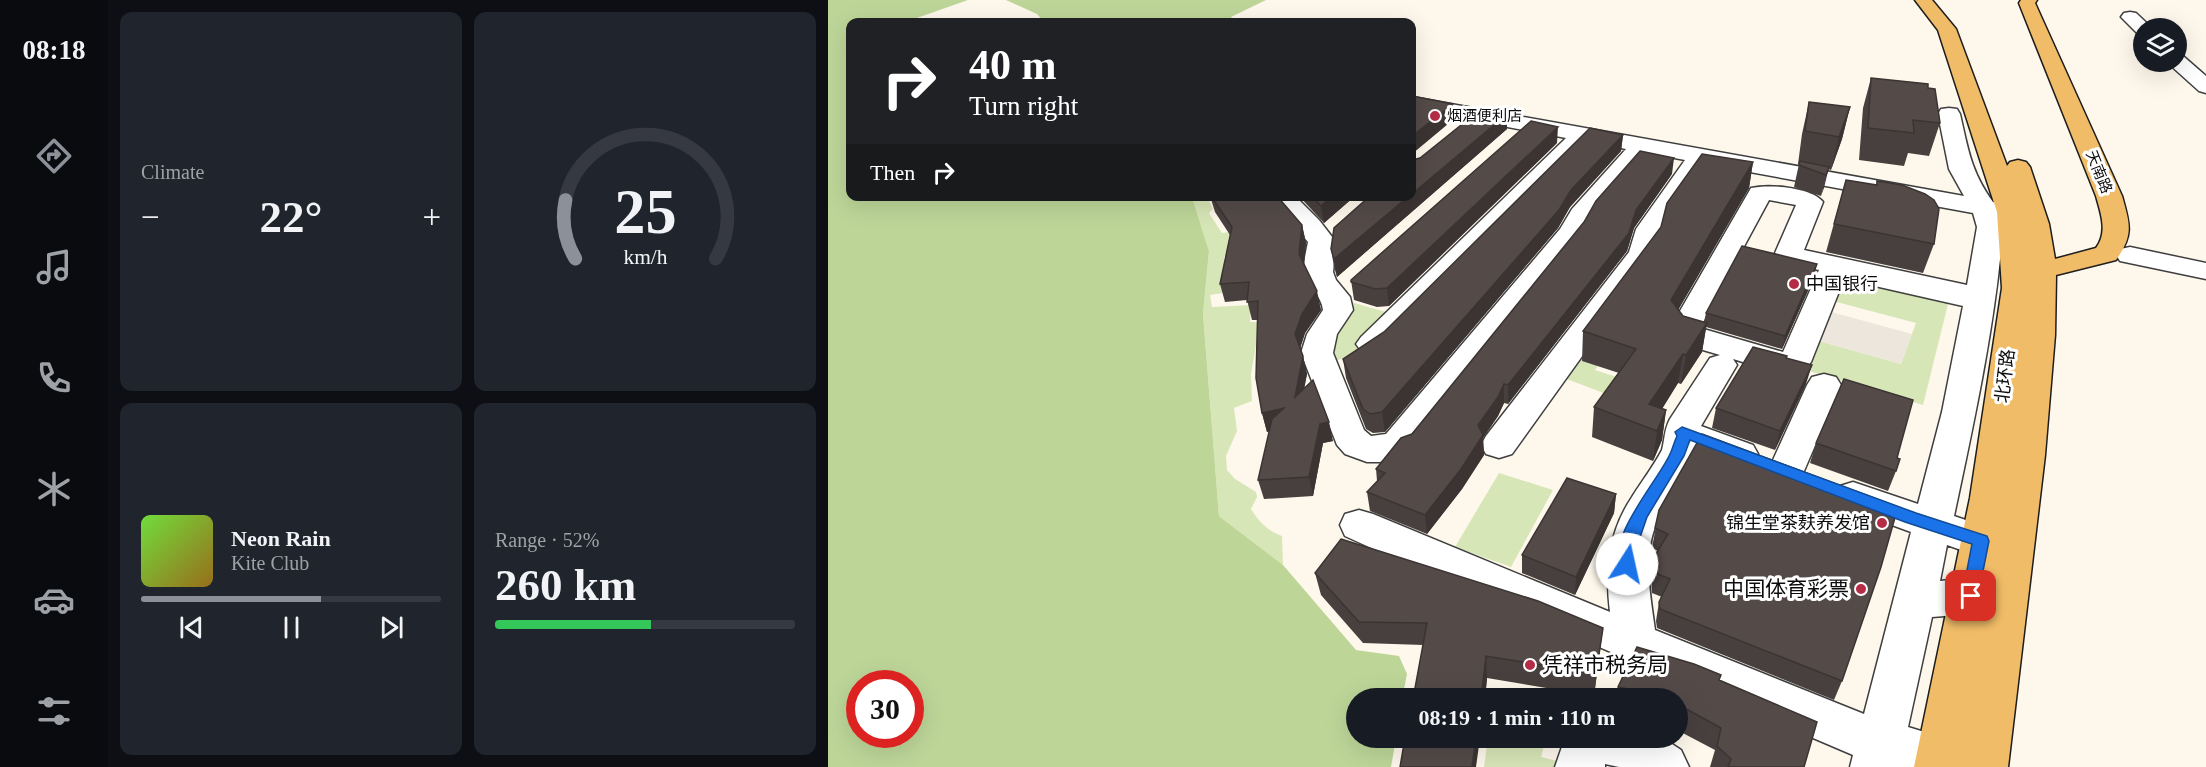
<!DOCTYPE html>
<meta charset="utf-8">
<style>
:root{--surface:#171b24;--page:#20242c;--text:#f1f3f6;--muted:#9ea1a6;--line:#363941;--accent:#8c9099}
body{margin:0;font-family:"Times New Roman","Noto Sans SC",serif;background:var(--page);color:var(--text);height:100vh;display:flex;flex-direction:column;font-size:22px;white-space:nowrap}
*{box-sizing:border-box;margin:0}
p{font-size:20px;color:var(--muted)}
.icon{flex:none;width:33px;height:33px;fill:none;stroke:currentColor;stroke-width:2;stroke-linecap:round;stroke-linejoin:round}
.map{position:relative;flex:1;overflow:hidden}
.side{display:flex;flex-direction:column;gap:12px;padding:12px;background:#0d0f14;width:720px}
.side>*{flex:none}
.banner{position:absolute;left:18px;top:18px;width:570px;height:183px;border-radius:12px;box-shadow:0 6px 24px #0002;background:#202124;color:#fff;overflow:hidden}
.controls{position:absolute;left:1305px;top:18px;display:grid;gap:12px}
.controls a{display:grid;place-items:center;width:54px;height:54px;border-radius:50%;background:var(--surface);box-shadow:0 6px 24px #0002;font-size:30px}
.speed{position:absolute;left:18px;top:670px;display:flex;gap:12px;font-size:30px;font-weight:700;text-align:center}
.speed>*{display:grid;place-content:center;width:78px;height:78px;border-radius:50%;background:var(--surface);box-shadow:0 6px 24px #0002;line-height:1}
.speed .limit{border:9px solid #d22;background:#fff;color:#111}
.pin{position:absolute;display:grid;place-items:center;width:51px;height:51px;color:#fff;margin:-26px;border-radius:12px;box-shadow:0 3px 9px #0006}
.me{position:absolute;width:66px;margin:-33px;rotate:10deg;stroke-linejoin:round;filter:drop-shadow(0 0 4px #0008)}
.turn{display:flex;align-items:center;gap:21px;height:126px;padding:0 24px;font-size:27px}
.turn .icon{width:78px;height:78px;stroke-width:2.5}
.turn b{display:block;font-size:42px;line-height:51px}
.then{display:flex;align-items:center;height:57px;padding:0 24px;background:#0003;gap:12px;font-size:22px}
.big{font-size:45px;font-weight:600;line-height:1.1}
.side .tile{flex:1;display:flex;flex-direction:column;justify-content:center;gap:9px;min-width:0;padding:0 21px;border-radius:12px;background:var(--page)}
.side .dial{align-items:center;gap:0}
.dial svg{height:156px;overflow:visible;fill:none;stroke:var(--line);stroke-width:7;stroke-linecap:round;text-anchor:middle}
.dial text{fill:var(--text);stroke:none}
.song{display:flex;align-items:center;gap:18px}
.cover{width:72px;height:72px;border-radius:9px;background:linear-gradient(135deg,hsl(100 70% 55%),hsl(40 70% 35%))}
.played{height:6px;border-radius:3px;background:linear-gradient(90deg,var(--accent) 60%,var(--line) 60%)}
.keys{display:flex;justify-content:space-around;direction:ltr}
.heat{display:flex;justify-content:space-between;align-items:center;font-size:33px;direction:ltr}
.charge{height:9px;border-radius:4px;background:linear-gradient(90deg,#34c759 52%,var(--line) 0)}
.side .tiles{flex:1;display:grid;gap:12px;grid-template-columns:repeat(2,1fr)}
.trip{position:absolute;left:518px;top:688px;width:342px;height:60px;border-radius:30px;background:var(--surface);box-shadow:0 6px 24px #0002;font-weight:600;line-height:60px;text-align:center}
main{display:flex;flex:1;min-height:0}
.dock{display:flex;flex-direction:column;width:108px;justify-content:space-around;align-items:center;background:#090b0e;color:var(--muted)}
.dock .icon{width:42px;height:42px}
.dock .active{color:var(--accent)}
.dock b{font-size:27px;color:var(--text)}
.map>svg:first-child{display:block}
.green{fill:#d7e6b7}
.forest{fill:#bdd698;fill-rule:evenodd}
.plaza{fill:#ede6dc}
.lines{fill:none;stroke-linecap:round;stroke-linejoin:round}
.minor-casing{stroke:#3f3f3f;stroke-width:3}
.major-casing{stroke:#1d1d1d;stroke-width:3}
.minor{fill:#fff;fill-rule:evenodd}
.major{fill:#f1bc68;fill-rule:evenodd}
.wall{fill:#48403f}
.shaded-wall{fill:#3b3433}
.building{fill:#544b49;stroke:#3b3433;stroke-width:1.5}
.route{fill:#1a73e8;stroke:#114b97;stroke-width:1.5}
.poi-dot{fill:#b42c46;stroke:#fff;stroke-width:2}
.labels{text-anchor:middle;stroke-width:6;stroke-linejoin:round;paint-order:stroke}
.far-poi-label{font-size:15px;fill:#0c0c0c;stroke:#fff;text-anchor:start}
.far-street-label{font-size:15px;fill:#0c0c0c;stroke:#fff}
.poi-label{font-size:18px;fill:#0c0c0c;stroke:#fff;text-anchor:start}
.street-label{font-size:18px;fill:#0c0c0c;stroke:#fff}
.near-poi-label{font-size:21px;fill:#0c0c0c;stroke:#fff;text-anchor:end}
</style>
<main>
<nav class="dock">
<b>08:18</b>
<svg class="icon active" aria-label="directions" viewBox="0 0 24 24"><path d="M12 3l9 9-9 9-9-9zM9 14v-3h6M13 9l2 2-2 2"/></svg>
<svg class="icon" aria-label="music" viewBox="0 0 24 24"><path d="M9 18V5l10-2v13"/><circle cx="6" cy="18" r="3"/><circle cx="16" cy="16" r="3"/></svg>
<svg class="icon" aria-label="phone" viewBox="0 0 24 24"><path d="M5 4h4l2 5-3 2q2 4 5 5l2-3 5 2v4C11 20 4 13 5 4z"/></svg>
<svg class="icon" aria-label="climate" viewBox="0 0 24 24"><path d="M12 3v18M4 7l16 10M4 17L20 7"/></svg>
<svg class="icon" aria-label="car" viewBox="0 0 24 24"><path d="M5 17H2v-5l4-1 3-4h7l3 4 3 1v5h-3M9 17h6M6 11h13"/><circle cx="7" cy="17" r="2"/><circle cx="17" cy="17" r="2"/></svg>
<svg class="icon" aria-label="filters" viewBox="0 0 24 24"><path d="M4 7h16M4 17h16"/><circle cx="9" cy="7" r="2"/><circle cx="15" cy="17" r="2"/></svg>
</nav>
<section class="side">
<div class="tiles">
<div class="tile"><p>Climate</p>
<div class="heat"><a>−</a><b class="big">22°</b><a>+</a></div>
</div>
<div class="tile dial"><svg viewBox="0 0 100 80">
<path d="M14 69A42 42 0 1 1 86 69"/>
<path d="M14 69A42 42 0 0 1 9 39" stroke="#8c9099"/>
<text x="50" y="56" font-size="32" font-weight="700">25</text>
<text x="50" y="72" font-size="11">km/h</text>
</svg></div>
<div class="tile">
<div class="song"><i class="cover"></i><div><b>Neon Rain</b><p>Kite Club</p></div></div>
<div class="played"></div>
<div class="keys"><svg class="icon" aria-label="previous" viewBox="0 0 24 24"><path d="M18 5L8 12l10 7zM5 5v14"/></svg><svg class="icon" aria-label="pause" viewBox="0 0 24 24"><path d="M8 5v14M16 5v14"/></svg><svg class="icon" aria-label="next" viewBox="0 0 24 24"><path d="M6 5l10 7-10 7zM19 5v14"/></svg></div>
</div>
<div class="tile"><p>Range · 52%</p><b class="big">260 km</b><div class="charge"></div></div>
</div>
</section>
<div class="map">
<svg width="1378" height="767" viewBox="0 0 1378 767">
<rect width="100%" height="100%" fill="#fef8ec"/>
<path class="green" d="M364,197H379L385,209L381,213L394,233L408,231L396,258L401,292L382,295L384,307L423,305L422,322H432L423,374L424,401L406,408L409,431L398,456L399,470L407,479L428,492L429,497L423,509C432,523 439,530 454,536L455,565L391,516L375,314L381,251Z
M1012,271L1122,296L1095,405L971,368L984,339L1073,364L1088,323L1001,300Z
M516,300L565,314C549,331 531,356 506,361L494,345Z
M766,339L784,345L767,370L798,380L786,397L736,378Z
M671,473L725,490L683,567L627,547Z
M660,738H718L713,757L741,764L740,767H656Z"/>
<path class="forest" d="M0,0H140L86,19L83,22H22V196L364,197L381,251L375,314L391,516L455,565L528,650L571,656L579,674L574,699H528V738H568L563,767H0ZM32,684H82V735H32Z
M178,0H438L403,17L408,22H216L209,14Z"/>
<path class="plaza" d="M996,310L1084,334L1073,364L984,339Z"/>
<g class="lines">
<defs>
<path id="minor" d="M1302,12L1308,13L1324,28H1316V35L1310,34L1293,17L1296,13Z
M1348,54L1355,56L1378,76V93L1371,91L1341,64L1339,62H1348Z
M584,97L1136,196L1121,169L1110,114L1113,109L1121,108L1129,109L1132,114C1140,149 1143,172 1165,202L1178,205L1182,210L1178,215L1172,217L1175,227C1168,321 1146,422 1126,516L1167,530L1173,541L1167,552L1153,557L1119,545L1112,581L1143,578L1158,584L1164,596L1158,608L1143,614L1104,617L1080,727L1129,742L1136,759L1133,767H1022L1025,755L609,578L517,536L512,525L517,514L531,510L545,514L782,612C777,570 780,533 804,497C814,481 825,467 834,450C837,439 836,430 842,419L882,358L892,355L851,343L841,330L923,188C940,184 984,187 995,202L976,250L1139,285L1149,227L1145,213L878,164L834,229L828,253L684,454L671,458L658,454L653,445L658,436L801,252L808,229L857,160L820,153L765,217L753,238L584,452L552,462H539L517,454L509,445L473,353L479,334L495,310C493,295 482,290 478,276C474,265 478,253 480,242L440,196H467L491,220L508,242L505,272L508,280L522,297L525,310L509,334L505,353L536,430L543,436L558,434L732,229L744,209L798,149L760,142L555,351L544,354L533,351L528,344L533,337L738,138L584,109ZM941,200L968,205L947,253L954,262L991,270L955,352L872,328ZM1016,279L1135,306L1114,412L1090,504L1025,482L1012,486L1006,496L1012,506L1083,532L1036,714L827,630C822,593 813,551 832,516C844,494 859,474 869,451L912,467L925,463L930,454L925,445L873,426L909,365L905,359C928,365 967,387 983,362Z
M1302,247L1378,263V279L1292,261L1288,255L1292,249Z
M996,374L1008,377L1013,385L976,471L971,480L958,484L945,480L940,471L979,385L984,377Z
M737,738H835L853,750L861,767H791L777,764V767H727Z"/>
<path id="major" d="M1087,0H1104L1128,29L1179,166L1182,162L1190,160L1198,162L1202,167L1221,224L1227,259L1268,248C1280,232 1273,214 1268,196L1191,3L1193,0H1209L1207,3L1211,12L1294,196C1302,224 1306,235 1288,260L1228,275L1227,335L1217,455L1180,767H1086L1142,498L1174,288L1169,212L1110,30Z"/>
</defs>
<use href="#minor" class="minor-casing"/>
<use href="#major" class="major-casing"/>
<use href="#minor" class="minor"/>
<use href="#major" class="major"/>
</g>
<path class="wall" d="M1043,78L1100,88L1112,123L1101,156L1080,153L1076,166L1031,160L1035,108Z
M981,102L1022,107L1014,139L1003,170L1000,169L993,196L966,187L971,164H970L974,134Z
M679,114V129L509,277L506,267L503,249L592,158Z
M795,135L793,151L742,207L730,228L557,432L545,433L538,429L518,378L515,359L556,332Z
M729,143L561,306L549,307L526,300L523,280Z
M925,162L921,188L850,310L855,316L876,322L878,313L986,277L954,349L878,327L874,352L853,384L850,383L834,409L838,410L834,440L825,461L764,437L766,407L791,373L754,361L755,331Z
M844,174L806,228L799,251L680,404L676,403L670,416L655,438L656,455L634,489L599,534L542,511L539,492L549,481L548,469Z
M1018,180L1048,185L1049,181L1106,244L1095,273L998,252Z
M382,196H449L474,225L478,243L476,263L493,310L477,333L472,348L475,356L479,374L476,388L505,441L495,443L485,496L436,499L430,480L442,431L439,432L434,413L429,320H424L419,300L397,302L392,284L402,235L387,212Z
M471,196H527L496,223Z
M958,358L978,384L947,450L884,428L888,408Z
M988,443L1069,458L1068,471L1060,491L982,463Z
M788,494L786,513L747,595L694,573V555Z
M831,510L1014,681L1006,700L829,628L828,621L831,602L834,597L824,593L823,577L826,557L830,551L824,548Z
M487,573L775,628L766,696L659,678L657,699H585L595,645L535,643L493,595Z
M892,680L976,767H882L887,750L849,730V699H788L790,687Z"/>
<path class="shaded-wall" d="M625,104L626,119L584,154V136Z
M1022,107L1014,139L1003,170L1011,137Z
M679,114V129L509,277L506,259L581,196H584V194Z
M730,127L729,143L561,306L559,288Z
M795,135L793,151L742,207L730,228L557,432L554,412L743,190Z
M846,158L844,174L806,228L799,251L680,404V385Z
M925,162L921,188L839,329L843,300Z
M1001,167L996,188L993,196L998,175Z
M504,196H527L496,223L493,206Z
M474,225L478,243L475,272L471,254Z
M989,264L986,277L954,349L957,336Z
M489,291L493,310L477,333L471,352L467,334L474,314Z
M879,323L874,352L853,384L858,355Z
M855,354L850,383L822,428L821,404Z
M475,356L479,374L471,416L467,397Z
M984,365L978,384L947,450L952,431Z
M676,384V403L670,416L655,438L656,455L634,489L599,534L597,515Z
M456,408L460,427L439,432L434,413Z
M838,410L834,440L825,461L829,431Z
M501,422L505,441L495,443L485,496L481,477L492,424Z
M788,494L786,513L747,595L748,577Z
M775,628L772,650L766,696L768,674Z
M658,656L659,678L657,699H653Z
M648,738H652L648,767H644Z"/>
<path class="building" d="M1043,78L1100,84V88L1107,89L1112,123L1085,120L1086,133L1040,128Z
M584,96L625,104L584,136Z
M981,102L1022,107L1011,137L977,131Z
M653,109L679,114L584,194V160L592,158Z
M703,121L730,127L559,288L547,289L523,282V280Z
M762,128L795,135L743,190L731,210L554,412L542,414L535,409L515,359L556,332Z
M812,151L846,158L808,210L801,233L680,385L676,384L670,397L650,425L655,435L633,469L597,515L539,492L557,473L548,469L573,438L584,434L756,222L768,201Z
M874,154L925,162L843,300L855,316L879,323L858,355L855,354L821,404L838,410L829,431L766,407L808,349L755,331L833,227L839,203Z
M972,161L1001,167L998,175L971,165Z
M1018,180L1049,185V181L1074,185L1097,194L1106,200L1111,209L1106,244L1006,224Z
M383,196H449L474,225L471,254L489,291L474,314L467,334L475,356L467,397L485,380L501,422L492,424L481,477L430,480L444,419L456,408L434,413L428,378L430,301L419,302L421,282L392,284L404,227Z
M484,196H504L493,206Z
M542,196H581L506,259L503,249L506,228Z
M914,246L989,264L957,336L878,313Z
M925,347L959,356L958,358L984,365L952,431L888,408Z
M1016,379L1085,400L1069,458L1072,459L1068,471L988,443Z
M874,434L1070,507L1053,567L1014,681L832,609L831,602L842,579L827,573L826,557L840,534L827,528L831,510Z
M739,478L788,494L748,577L694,555Z
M513,539L710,601L775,628L768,674L658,656L653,699H585L599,623L531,622L487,573Z
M809,647L866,664L893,675L891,680L989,722L976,767H900L903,759L889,746L893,728L849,704V699H839L831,695L790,687Z
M577,738H648L644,767H572Z"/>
<path class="route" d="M854,427L1088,513L1159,536L1161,541L1149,601L1143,603L1137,601L1134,596L1144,544L1077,522L862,440L856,456L819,517L808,549L805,569L799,571L793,569C777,539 830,481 842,454C845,448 846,442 849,436L847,432Z"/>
<g class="poi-dot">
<circle cx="607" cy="116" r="6"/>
<circle cx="966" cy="284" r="6"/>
<circle cx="1054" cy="523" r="6"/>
<circle cx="1033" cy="589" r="6"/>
<circle cx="702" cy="665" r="6"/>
</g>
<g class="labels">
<g class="far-poi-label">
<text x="619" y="121">烟酒便利店</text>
</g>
<g class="far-street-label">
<text transform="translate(1271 172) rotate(68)" y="5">天南路</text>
</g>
<g class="poi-label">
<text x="978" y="290">中国银行</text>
<text x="1042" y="529" text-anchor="end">锦生堂茶麸养发馆</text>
</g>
<g class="street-label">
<text transform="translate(1177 376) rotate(-83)" y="6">北环路</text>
</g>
<g class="near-poi-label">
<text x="1021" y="596">中国体育彩票</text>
<text x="714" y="672" text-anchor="start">凭祥市税务局</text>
</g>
</g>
</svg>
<div class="controls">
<a><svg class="icon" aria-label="layers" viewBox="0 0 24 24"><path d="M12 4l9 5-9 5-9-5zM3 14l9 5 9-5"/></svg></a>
</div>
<div class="speed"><div class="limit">30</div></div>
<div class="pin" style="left:1143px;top:596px;background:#d93025"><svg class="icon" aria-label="arrive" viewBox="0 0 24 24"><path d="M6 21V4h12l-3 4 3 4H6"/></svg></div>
<svg class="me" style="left:799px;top:564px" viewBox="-20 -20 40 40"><circle r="19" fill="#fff"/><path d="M0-13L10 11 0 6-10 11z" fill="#1a73e8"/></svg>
<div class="trip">08:19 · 1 min · 110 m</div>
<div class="banner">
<div class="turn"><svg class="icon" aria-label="right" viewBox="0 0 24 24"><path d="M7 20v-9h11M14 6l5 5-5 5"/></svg><div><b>40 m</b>Turn right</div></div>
<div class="then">Then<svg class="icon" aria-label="right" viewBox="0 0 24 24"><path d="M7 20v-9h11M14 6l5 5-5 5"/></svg></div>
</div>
</div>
</main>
